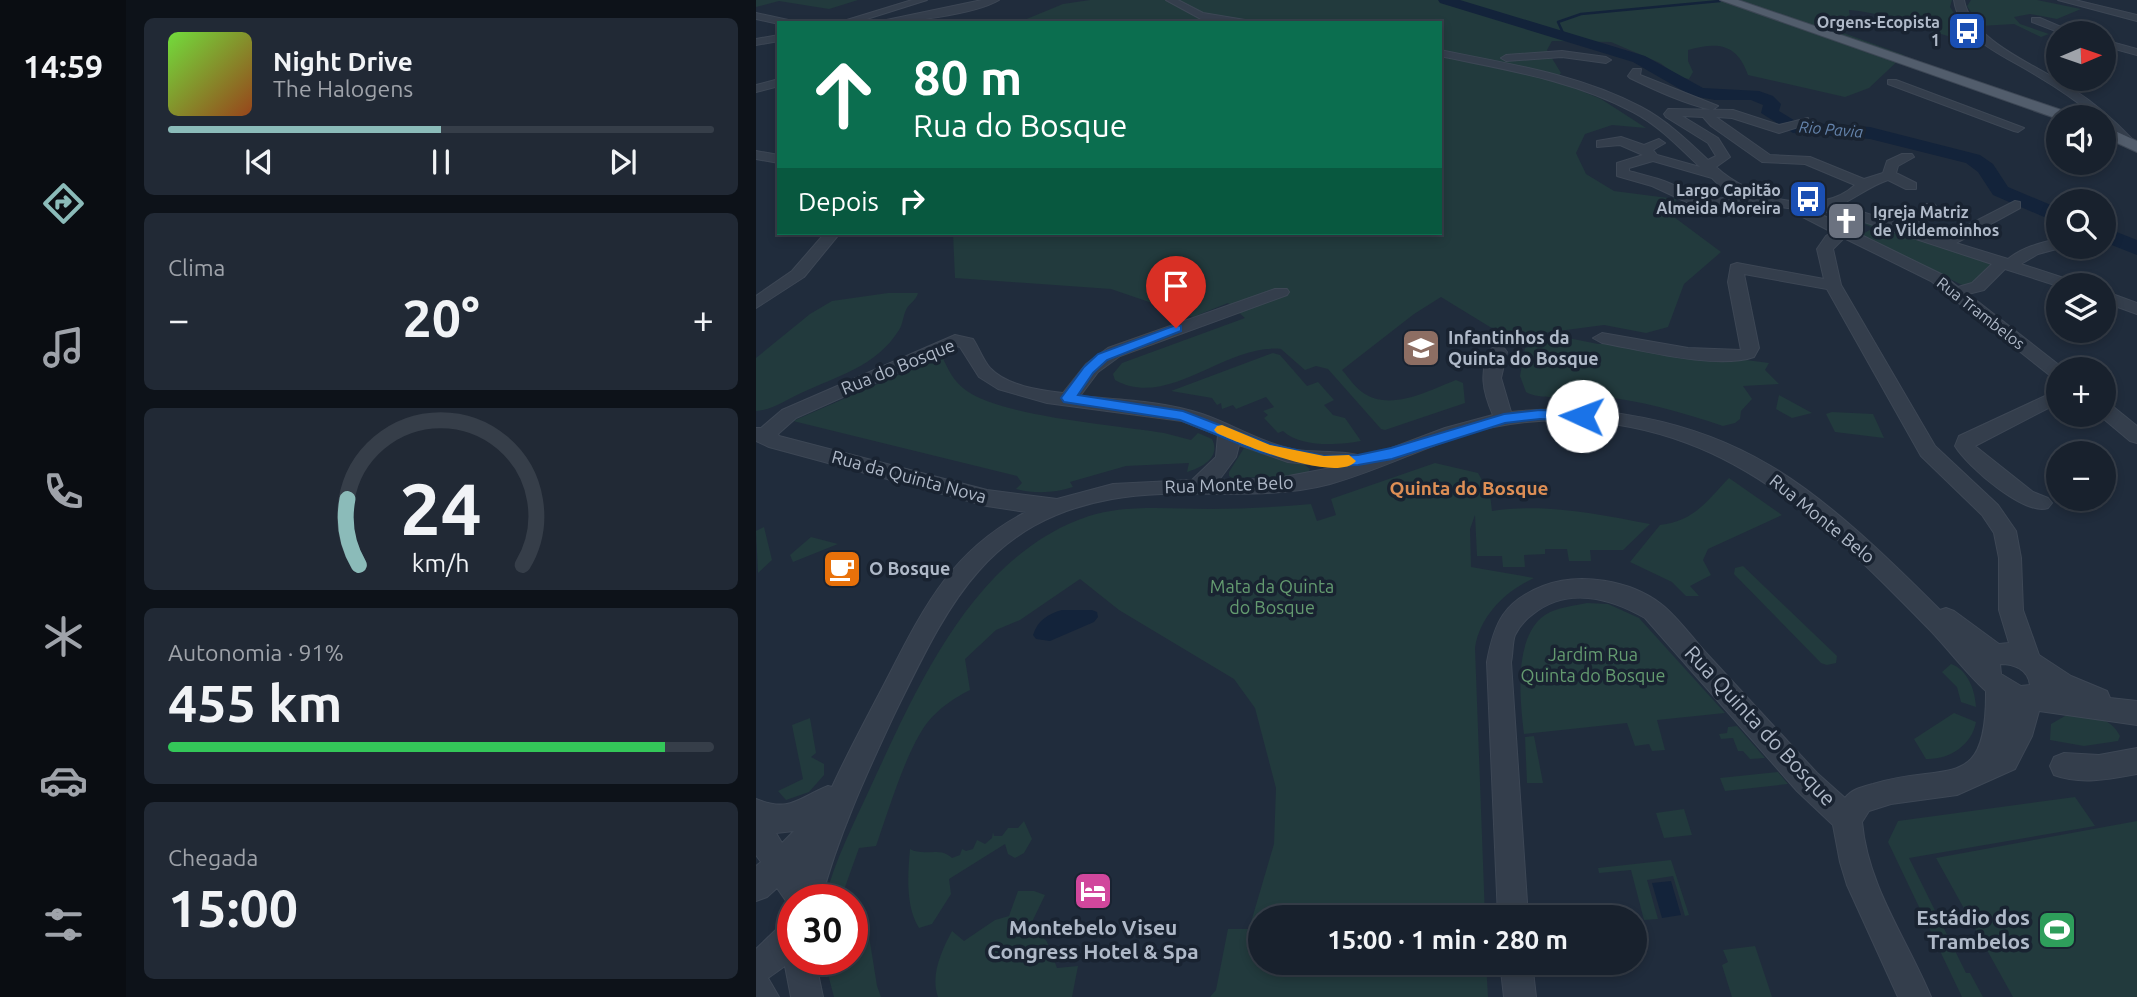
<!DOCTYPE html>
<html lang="pt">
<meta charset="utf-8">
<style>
:root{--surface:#18212d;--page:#212935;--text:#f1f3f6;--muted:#9fa3aa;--line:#363e49;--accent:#8bbbb9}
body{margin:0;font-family:Ubuntu,sans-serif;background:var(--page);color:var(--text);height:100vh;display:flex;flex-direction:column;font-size:26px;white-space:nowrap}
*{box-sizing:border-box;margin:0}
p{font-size:23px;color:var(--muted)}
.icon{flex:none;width:38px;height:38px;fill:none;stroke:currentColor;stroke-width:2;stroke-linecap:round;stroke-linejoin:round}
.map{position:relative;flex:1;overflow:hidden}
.panel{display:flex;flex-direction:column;gap:18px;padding:18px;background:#0d1219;width:630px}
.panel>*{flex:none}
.guide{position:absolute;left:21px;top:21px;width:665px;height:214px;border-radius:0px;box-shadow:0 4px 10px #0003,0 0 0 2px var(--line);background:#0b6e4f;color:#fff;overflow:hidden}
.needle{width:46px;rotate:88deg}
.fabs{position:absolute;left:1290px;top:21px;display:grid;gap:14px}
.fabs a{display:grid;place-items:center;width:70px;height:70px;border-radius:50%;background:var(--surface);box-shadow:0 4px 10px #0003,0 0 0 2px var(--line);font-size:35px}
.speed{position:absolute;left:21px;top:884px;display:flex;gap:14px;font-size:35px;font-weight:700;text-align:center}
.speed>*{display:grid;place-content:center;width:91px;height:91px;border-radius:50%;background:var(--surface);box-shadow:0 4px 10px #0003,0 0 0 2px var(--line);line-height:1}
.speed .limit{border:10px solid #d22;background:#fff;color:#111}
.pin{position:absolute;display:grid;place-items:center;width:60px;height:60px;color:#fff;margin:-72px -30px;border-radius:50% 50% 50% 0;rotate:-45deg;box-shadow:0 0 7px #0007}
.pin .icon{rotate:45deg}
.me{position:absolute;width:77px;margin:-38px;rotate:272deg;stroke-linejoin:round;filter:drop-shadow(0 0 5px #0008)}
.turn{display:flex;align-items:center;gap:24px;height:147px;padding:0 21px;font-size:32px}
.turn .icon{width:91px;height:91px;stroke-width:2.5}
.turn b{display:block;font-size:49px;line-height:60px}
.then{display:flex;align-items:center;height:66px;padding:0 21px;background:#0003;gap:14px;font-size:26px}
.big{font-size:52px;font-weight:600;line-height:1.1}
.panel .card{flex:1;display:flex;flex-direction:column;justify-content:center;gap:10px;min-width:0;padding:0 24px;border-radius:10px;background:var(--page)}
.panel .dial{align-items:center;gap:0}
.dial svg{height:182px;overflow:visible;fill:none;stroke:var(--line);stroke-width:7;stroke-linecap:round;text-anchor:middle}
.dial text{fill:var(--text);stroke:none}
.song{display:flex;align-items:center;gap:21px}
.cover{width:84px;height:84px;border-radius:10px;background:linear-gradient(135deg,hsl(100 70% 55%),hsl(20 70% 35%))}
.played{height:7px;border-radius:4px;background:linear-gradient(90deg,var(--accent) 50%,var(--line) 50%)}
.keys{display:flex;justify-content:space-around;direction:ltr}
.heat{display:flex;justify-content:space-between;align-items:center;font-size:38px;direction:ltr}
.charge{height:10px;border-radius:5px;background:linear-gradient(90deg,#34c759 91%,var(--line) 0)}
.trip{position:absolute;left:492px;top:905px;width:399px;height:70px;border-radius:35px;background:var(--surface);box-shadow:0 4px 10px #0003,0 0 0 2px var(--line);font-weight:600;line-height:70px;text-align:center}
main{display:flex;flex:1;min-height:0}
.tab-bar{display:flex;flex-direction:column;width:126px;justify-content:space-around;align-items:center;background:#0a0d12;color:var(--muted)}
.tab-bar .icon{width:49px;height:49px}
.tab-bar .current{color:var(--accent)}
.tab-bar b{font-size:32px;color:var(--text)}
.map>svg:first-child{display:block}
.green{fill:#223a3d}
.water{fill:#13233a}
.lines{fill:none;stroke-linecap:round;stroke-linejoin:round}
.stream{stroke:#13233a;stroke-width:2.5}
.river{fill:#13233a;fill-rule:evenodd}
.minor-casing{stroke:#3d4755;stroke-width:2}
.major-casing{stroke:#3d4755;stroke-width:2}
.minor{fill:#343e4c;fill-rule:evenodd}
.major{fill:#525d6c;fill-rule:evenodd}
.route{fill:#1a73e8;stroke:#114b97;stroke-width:2}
.slow{fill:#f59e0b}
.labels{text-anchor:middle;stroke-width:7;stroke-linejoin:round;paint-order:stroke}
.far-poi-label{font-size:16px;font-weight:bold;fill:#afb9c8;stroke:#192331;text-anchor:end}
.far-water-label{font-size:16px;font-style:italic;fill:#6483ab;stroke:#192331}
.far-street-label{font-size:16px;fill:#afb9c8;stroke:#192331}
.poi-label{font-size:18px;font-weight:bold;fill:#afb9c8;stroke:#192331;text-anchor:start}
.street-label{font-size:18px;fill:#afb9c8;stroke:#192331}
.park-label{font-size:18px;fill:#649b70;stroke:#192331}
.neighbourhood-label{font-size:19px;font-weight:bold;fill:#dd8e55;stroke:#192331}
.near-street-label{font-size:21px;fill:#afb9c8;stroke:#192331}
.near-poi-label{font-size:21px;font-weight:bold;fill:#afb9c8;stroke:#192331;text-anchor:end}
</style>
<main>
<nav class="tab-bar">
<b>14:59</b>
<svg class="icon current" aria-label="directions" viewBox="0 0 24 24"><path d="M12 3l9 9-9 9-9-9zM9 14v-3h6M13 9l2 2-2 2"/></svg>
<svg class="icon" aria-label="music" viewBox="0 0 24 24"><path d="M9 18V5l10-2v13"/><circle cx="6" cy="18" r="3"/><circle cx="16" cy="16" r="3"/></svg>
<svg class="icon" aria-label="phone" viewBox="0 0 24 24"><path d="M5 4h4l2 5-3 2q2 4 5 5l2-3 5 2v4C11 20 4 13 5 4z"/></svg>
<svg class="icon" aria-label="climate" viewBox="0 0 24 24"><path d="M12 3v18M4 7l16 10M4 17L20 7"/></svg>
<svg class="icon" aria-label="car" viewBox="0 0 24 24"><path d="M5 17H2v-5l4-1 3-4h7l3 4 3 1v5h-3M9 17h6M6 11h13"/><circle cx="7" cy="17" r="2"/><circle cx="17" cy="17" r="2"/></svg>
<svg class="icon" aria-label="filters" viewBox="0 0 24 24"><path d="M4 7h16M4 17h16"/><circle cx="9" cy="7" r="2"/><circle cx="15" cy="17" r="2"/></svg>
</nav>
<section class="panel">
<div class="card">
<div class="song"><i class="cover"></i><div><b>Night Drive</b><p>The Halogens</p></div></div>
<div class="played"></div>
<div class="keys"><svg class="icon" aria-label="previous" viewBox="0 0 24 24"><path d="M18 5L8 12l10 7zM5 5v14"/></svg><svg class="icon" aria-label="pause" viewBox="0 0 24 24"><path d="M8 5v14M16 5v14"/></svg><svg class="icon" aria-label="next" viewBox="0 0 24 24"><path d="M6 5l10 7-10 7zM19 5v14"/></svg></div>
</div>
<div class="card"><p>Clima</p>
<div class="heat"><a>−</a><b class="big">20°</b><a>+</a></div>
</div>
<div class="card dial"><svg viewBox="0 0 100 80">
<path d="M14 69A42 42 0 1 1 86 69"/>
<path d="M14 69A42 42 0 0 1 9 40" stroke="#8bbbb9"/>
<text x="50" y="56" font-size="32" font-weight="700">24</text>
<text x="50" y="72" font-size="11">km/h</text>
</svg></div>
<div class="card"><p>Autonomia · 91%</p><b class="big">455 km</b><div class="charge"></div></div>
<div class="card"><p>Chegada</p><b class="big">15:00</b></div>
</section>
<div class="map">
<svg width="1381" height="997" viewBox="0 0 1381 997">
<rect width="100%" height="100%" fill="#202c3c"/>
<path class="green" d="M0,0H102L73,9L23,1L0,7Z
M334,0H1196L1194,7L1216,41C1174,35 1136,13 1093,10L1095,24L1079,30L1148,55L1113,88L1089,97L992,75C981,43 961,42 932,50V61L937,72L933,79L923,77L904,63L855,42L796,41L791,50L805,73L799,80L845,99L890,128L856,125L829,134L820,153L830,174L858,191L920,199L918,217L965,252L928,284L912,327L890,333L848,325L764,336L734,327L685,297L658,314L586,370C593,378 600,389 609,394C636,411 674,390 700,380L707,383L709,403L629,430L625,429L572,369L560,366L549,370L525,349C470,343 412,410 359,380L357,374L366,363L489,318L472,303L437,317L355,289L199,278L197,233H684V23H261L307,4Z
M1215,0H1281L1325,9L1301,19L1274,14L1258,17L1264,24L1293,34L1285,37L1258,24L1224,26L1211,6Z
M1096,218H1102L1239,264L1216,285H1206L1105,235L1117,228Z
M132,293H162C160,301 153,303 150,310C147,316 147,324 143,330C120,367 81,376 45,393C29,400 17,410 0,411V358L54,314L76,301Z
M812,338L842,344L861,343L1013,363L1009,370L1023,384L987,386L996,399L985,411L984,419L979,423L967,426C925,412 884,400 840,396C819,394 788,402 770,392L764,376L769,348Z
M517,353L524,355L551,386L562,382L578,400L568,405L577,415L589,418L605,441C583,445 545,448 527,431L522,433L508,418L512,415L507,411L518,407L510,397L480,409L477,405L466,409L465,403L461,405L456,398L415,391Z
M186,356C192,370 198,382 211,391C249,417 359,425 408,433L435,440L442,433L456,439C465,457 447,467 431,472L433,463L370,466L314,482L317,487C298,493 280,494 260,489L266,483L261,476L37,421Z
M1023,395L1056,413L1036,418L1020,409Z
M1076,412L1117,414L1128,438L1079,432L1070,414Z
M488,448L549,465L554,469L552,473L537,476L476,478L473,476V472Z
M679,463L722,473L734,494L736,511C790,503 841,514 894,524L867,550H834L835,561H813L811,549H789V554L768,555L769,567H747L746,556H721L719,515L714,529L715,567L778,578C750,591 724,615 719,648L729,917H504V962L730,963L732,997H454L460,990L472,929H493L518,844L520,788L499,708L478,679L363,610L324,579L264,620L240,630L209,659L214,690C198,698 183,708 171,723C150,751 132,812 120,846L103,848L88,890L89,899H69C79,860 98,823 115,786C162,685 218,554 333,516C371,504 415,509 454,509C488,509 522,507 555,504L561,521L580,515L575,499Z
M973,478L1026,515L952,549L947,560L955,575L934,586L943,596H930L916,582L874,562L904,525C938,521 950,502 973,478Z
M8,527L16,560L2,573L0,531Z
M55,537L82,544L37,562L34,555Z
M987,566L1081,656L1080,663L1071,665L1065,663L978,574L979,568Z
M831,603L852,604L883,618L969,713L901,720L909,750L896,751L893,744L879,746L871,723L768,734C764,700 757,637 789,615C801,607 818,606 831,603Z
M1195,664C1212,670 1219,690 1220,707L1205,702L1201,687L1186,672Z
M1198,713L1220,722C1216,745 1193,760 1170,759L1158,739Z
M1309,716C1331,716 1353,714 1364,736L1362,741L1328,746L1294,740L1295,724Z
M54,718L60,753L55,757L68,764V775L53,792L30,800L22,791L47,779L36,725Z
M981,726L1009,758L994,759L987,751H982L977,738L965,739L963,734L971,733L972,727Z
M778,736L787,783H771L769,737Z
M1022,772L1032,784L969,791L964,778Z
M1319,797L1339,826L1153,858L1210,973H1214L1227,997H1206L1132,842L1142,821Z
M928,809L936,835L908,838L900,813Z
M268,821L276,839L268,853L259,858L252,854L249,844L193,879L195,894L176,924L163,928C149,906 152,873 154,849C168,857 184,846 196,858L204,855L206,849L210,851L217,849L221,840L229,844L236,838L237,832L238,836H246L252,828H262Z
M1381,821V997H1257L1180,858Z
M915,860L933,915L929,916L917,876L891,880L902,919L888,920L875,870L843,873L842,868Z
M262,891H278L289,895L276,922L291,942L301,968L322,966L316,997H182C174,975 186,950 196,931L208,941L239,920L253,916Z
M112,930L121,986L125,997H78L68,959H96V938Z
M999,946L1016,997H976L966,965L972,962L967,950Z"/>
<path class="water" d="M306,610H336L341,612L342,617L338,622L294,641L280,639L277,635C282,620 292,614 306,610Z
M915,881L925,915L906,918L896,883Z"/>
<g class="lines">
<path class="stream" d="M808,35L802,22L825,14L964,1"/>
<path class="river" d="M682,0H704L889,56L947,88L1003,91L1017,96L1025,104L1023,111L1041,122L1114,127L1224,155L1237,164L1252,187L1302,208V223L1237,195L1222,172L1210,163L1114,139L1037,133L1005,113L1007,105L995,100H959L936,96L877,62L684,3Z
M1348,227L1381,240V255L1348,242Z"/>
<defs>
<path id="minor" d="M156,0H171L98,23H81Z
M226,0H243C218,15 147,23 116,23Z
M410,0H422L447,13L507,23L445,19Z
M1198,0H1208C1215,42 1285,67 1318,90C1340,104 1358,120 1376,139V145H1366L1348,124V117H1340C1321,101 1300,87 1278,74C1248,55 1204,40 1198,0Z
M1302,0H1319L1381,15V21Z
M0,13L37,21L38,23L23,24L0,19Z
M1276,18H1284L1319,33H1305L1276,22Z
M23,35V41L0,45V39Z
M1348,40L1381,49V55L1348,46Z
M684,50C752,64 823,74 885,107C910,120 932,141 952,160L960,156L952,143L910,117L908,114L912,109L977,110L1023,125L1052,118V124L1023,133L976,118L960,117L1014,155L1054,157L1108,179L1127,173L1131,161L1146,154H1156L1158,157L1142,166L1140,173L1160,183V189H1150L1132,180C1114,186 1101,197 1084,205L1141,223L1168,210L1166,207L1168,204H1178L1184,210L1182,213L1155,228L1187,238L1259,201L1264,202V208L1200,243L1252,259C1267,247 1284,243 1302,239V247H1308L1282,254L1265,264L1320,282L1322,285L1302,286L1249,269L1228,290L1212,294L1308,369H1302V379L1296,377L1175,281L1088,238L1077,249L1085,285L1179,446L1242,505L1260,531L1265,558L1267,610L1283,655L1315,676L1351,691L1354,698L1381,701V725L1283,711L1276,736L1259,769L1201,795L1135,804L1113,811L1106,822C1112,887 1151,939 1175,997H1142L1091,885L1084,862L1077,825L1041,791L889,618C853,597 811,587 777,614C770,619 763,627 759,635C756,643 757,654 755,662L772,917H742L731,662C738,623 748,601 787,586C823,572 874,580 905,604C922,617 937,639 952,655C988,694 1024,733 1061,773L1089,798C1096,789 1106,787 1117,784C1190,761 1231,795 1230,691C1210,673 1193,650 1174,630C1103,558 1028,479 931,443C859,416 774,412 701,437C658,452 617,472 574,484C502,503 428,486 356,499C226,522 189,612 137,717C109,777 82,836 65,900H37V911L21,888L11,897L0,901V866L5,862L0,855V799C34,813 42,798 72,786L76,787C93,750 113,714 132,677C168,607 196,550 270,512L231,506L13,447L0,441V428H5L26,410L199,335L217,339C223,348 227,360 234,368C251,386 283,390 307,393L330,364L352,348L519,289H531L533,292L531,295L364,356L342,372L324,396C365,400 407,401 446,414C478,425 507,444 541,450C557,453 599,450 609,458L689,428L737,415C727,392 722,371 736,348H748L751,352L745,378L755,412C843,403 935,419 1013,465C1073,500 1135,561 1184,610L1190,608L1198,611L1243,644L1253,643L1243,610V558L1238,533L1226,515L1165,456L1071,289L988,274L1003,348L998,357C960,370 886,350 846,343L837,338L846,333L932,348L985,350L972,282L975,265L981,263L1068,279L1061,249L1070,236L1076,232L1041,214L1040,209L1008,205L995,201L970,207L937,205L896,186L861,176V163L887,155L864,145L841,147V141L865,137L888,145L903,139L909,143L897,150L901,155L944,167C923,147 902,125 877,112C817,80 750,70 684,56ZM926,116L947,117L955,126L1006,162L1049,164L1099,185C1063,219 992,197 960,167L974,157L962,138ZM897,161L956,178L965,187L983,195C946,205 936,191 905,180C894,176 883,174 873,171V168ZM1056,210L1081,213L1236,264L1216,283L1202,287L1187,275L1097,231L1095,227L1088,226ZM201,346L204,347L223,377L242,389L291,403L426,421L462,435L460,457L436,480L357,484L301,499L231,490L23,436L22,434L40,418ZM483,445L532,462L580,467L517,479L463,480L480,457ZM1244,664C1258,664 1272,669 1274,685L1265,686L1245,674ZM38,831L26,843L20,833Z
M806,51L850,57L855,60L850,63L806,57L750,61L745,58L750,55Z
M877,69H885L884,75L962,106L956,110C927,103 901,91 874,78L872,76Z
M23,79V86L0,92V85Z
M1132,80H1140L1268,128L1262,132L1258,131L1132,84Z
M0,151L23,155V163L0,159Z
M69,233H84L48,277L0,308V296L36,271Z
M1348,291L1381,303V314L1348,302Z
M1302,390V403L1219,446L1277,492L1292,498L1296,503L1292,508C1268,516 1211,466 1199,446L1203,436Z
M1348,403L1355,405L1381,426V443L1374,441L1343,415H1348Z
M1381,748V774C1354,779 1325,785 1298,775L1294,766L1298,757L1308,753L1343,755Z
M37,920V959H59L67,997H35L29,966L12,978L23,997H0V949L26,924Z
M744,962H776L780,997H748Z"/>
<path id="major" d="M964,0H982L1317,114L1320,117L1302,119Z
M1348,126L1381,141V152L1348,137Z"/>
</defs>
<use href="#minor" class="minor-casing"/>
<use href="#major" class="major-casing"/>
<use href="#minor" class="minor"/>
<use href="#major" class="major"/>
</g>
<path class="route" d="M420,325L425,326V331L351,360L337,373L322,395L427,411L513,444L568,456L602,455L635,448L748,414L784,410L826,412L833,416L826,421L784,419L749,423L636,459L602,465L568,466L504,452L424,420L308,402L305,398L328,367L342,354Z"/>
<path class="slow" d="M466,425L514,445L568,456L593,455L600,461C581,484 484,444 461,433L458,430L461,426Z"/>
<defs>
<symbol id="bus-square" viewBox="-11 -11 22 22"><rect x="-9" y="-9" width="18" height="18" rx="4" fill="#1a4fb4" stroke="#192331"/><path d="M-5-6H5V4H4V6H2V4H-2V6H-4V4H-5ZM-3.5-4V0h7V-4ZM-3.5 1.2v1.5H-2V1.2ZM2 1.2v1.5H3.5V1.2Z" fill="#fff"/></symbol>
<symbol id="church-square" viewBox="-11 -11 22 22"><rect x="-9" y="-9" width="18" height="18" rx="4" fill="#6b7280" stroke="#192331"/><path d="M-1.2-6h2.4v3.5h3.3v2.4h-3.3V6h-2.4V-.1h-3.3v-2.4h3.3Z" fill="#fff"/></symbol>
<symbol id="school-square" viewBox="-11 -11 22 22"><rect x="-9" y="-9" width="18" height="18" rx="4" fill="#8d6e63" stroke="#192331"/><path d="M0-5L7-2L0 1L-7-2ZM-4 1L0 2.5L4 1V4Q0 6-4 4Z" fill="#fff"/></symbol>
<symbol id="cafe-square" viewBox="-11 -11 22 22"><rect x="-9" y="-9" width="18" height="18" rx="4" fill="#e8710a" stroke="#192331"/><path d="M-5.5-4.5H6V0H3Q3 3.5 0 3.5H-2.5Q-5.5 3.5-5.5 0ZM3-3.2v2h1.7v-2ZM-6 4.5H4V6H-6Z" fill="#fff"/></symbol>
<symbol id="hotel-square" viewBox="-11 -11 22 22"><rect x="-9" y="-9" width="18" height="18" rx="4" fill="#d1479c" stroke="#192331"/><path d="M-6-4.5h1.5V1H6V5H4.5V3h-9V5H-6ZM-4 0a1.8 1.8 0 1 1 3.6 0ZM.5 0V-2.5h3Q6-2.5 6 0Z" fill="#fff"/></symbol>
<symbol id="stadium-square" viewBox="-11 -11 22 22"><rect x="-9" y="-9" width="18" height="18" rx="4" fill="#2e9e5b" stroke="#192331"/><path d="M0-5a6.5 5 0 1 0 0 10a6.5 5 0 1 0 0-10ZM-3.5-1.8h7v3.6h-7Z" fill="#fff"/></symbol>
</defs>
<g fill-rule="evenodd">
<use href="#bus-square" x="1189" y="9" width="44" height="44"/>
<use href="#bus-square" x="1030" y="177" width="44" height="44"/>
<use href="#church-square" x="1068" y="199" width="44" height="44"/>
<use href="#school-square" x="643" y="326" width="44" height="44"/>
<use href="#cafe-square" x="64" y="547" width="44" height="44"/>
<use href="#hotel-square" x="315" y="869" width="44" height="44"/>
<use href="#stadium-square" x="1279" y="908" width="44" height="44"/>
</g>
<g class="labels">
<g class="far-poi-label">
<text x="1184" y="28">Orgens-Ecopista<tspan x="1184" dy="18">1</tspan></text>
<text x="1025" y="196">Largo Capitão<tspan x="1025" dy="18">Almeida Moreira</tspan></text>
<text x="1117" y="218" text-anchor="start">Igreja Matriz<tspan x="1117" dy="18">de Vildemoinhos</tspan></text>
</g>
<g class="far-water-label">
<text transform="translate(1075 129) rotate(5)" y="6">Rio Pavia</text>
</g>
<g class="far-street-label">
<text transform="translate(1225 313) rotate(38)" y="6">Rua Trambelos</text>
</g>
<g class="poi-label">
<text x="692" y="344">Infantinhos da<tspan x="692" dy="21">Quinta do Bosque</tspan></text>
<text x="113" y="575">O Bosque</text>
</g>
<g class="street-label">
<text transform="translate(142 367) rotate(-22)" y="6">Rua do Bosque</text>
<text transform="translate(153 477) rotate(15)" y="6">Rua da Quinta Nova</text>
<text transform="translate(473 485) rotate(-2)" y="6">Rua Monte Belo</text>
<text transform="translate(1066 519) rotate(39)" y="6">Rua Monte Belo</text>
</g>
<g class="park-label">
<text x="516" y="593">Mata da Quinta<tspan x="516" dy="21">do Bosque</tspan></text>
<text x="837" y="661">Jardim Rua<tspan x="837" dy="21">Quinta do Bosque</tspan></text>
</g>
<g class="neighbourhood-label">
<text x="713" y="495">Quinta do Bosque</text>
</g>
<g class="near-street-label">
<text transform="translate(1004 726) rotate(47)" y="7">Rua Quinta do Bosque</text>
</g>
<g class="near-poi-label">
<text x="1274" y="925">Estádio dos<tspan x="1274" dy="24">Trambelos</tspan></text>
<text x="337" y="935" text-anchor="middle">Montebelo Viseu<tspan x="337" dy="24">Congress Hotel &amp; Spa</tspan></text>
</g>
</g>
</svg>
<div class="fabs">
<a><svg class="needle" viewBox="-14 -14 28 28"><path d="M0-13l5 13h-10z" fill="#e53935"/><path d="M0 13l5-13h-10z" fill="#9fa3aa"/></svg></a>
<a><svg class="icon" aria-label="sound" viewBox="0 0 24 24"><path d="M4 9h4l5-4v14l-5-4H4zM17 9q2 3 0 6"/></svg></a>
<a><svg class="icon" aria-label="search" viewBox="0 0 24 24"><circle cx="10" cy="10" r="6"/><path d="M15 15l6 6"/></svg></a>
<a><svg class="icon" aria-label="layers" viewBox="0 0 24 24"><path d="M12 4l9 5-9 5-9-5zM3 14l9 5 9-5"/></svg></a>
<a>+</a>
<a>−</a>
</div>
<div class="speed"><div class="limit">30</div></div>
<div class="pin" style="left:420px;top:328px;background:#d93025"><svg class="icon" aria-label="arrive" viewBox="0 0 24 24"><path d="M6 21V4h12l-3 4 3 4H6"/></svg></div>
<svg class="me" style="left:826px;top:416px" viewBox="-20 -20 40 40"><circle r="19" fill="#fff"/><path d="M0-13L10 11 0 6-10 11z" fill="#1a73e8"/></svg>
<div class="trip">15:00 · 1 min · 280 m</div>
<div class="guide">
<div class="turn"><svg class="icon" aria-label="ahead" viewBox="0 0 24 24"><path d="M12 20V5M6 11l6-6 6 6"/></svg><div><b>80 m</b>Rua do Bosque</div></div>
<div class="then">Depois<svg class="icon" aria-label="right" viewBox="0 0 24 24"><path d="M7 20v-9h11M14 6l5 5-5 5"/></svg></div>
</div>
</div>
</main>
